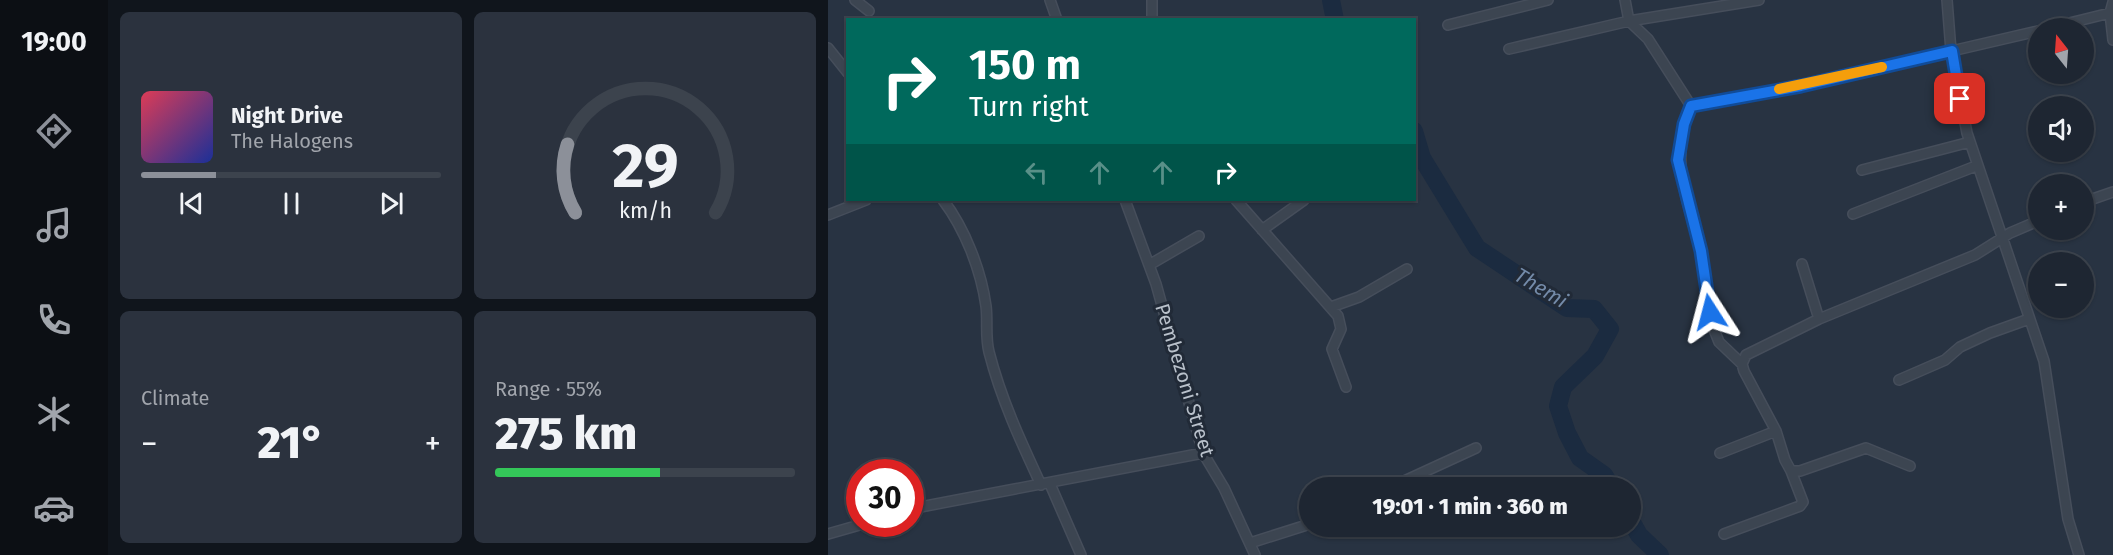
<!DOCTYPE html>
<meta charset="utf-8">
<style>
:root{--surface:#1e2632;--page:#2b323e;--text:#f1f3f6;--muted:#a1a5ac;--line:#3c434d;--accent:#8c9099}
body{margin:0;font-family:"Fira Sans",sans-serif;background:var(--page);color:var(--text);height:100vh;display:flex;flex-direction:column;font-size:22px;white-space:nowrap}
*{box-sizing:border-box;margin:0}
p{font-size:20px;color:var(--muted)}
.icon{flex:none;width:33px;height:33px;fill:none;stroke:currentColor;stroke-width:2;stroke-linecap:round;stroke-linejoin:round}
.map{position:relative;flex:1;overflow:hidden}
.sheet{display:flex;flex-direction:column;gap:12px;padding:12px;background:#10151c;width:720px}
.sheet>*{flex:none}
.hud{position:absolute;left:18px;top:18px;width:570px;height:183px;border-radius:0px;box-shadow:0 2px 4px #0004,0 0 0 2px var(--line);background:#00695c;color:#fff;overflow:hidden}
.needle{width:39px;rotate:343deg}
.buttons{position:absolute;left:1200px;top:18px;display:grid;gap:12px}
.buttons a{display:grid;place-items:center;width:66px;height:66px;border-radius:50%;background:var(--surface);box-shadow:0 2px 4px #0004,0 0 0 2px var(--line);font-size:30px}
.speed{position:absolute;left:18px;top:459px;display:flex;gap:12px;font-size:30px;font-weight:700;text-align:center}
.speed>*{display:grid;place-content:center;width:78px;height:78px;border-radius:50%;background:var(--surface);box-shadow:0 2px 4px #0004,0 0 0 2px var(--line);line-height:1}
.speed .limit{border:9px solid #d22;background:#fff;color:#111}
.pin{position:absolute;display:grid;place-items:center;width:51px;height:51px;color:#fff;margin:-26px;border-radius:12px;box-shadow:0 3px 9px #0006}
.me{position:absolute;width:66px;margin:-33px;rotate:351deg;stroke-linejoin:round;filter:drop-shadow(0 0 4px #0008)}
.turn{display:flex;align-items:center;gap:21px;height:126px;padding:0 24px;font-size:27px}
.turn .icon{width:78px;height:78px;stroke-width:2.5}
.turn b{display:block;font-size:42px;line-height:51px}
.lanes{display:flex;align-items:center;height:57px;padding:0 24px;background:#0003;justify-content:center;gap:30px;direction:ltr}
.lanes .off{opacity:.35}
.big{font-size:45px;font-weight:800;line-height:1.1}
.sheet .tile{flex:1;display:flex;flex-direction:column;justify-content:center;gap:9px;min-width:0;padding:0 21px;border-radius:9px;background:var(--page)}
.sheet .dial{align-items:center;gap:0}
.dial svg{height:156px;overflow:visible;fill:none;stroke:var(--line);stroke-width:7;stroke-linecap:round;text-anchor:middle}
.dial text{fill:var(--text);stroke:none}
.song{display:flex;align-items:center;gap:18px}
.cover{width:72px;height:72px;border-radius:9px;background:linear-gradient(135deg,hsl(350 70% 55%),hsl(230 70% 35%))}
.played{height:6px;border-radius:3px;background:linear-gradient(90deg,var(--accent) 25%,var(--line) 25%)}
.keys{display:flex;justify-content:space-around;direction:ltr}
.heat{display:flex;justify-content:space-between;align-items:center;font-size:33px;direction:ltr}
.charge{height:9px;border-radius:4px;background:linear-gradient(90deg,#34c759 55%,var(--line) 0)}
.sheet .tiles{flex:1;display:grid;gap:12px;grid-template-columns:repeat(2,1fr)}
.trip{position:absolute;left:471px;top:477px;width:342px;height:60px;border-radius:30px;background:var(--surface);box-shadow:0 2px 4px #0004,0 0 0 2px var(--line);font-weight:800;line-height:60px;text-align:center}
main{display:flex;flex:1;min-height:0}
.menu{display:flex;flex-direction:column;width:108px;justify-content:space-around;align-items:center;background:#0c0f14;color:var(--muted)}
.menu .icon{width:42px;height:42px}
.menu .current{color:var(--accent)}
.menu b{font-size:27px;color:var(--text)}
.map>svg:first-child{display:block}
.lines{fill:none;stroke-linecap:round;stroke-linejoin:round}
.river{stroke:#1b2b40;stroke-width:18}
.street-casing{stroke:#464e5b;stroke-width:12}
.street{stroke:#3c4551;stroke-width:9}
.route-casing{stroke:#114b97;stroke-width:15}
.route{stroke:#1a73e8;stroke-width:10}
.slow{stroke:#f59e0b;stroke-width:10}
.labels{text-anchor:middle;stroke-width:6;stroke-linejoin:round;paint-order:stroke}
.street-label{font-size:20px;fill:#b9c1cb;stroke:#212a37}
.water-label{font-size:21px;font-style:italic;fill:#748ba9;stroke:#212a37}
</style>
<main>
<nav class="menu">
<b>19:00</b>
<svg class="icon current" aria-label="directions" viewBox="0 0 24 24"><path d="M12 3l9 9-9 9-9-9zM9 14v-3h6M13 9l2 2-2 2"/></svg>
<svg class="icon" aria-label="music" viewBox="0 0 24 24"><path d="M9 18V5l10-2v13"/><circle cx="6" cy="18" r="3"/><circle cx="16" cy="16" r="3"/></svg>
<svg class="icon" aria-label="phone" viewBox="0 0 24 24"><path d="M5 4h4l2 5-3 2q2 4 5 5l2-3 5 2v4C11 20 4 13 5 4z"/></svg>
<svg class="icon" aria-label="climate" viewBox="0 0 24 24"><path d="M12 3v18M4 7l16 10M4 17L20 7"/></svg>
<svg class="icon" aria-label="car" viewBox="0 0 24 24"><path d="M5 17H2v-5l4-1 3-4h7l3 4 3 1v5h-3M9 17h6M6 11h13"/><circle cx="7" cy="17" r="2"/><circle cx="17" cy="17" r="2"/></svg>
</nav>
<section class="sheet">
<div class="tiles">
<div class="tile">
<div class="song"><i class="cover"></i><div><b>Night Drive</b><p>The Halogens</p></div></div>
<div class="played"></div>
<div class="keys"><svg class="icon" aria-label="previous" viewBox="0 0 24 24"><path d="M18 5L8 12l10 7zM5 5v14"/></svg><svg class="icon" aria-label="pause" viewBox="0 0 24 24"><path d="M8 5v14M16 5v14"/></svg><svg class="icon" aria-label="next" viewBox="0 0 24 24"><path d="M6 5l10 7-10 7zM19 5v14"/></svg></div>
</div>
<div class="tile dial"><svg viewBox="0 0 100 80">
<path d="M14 69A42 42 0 1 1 86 69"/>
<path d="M14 69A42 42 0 0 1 10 34" stroke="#8c9099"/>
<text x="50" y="56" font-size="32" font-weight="700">29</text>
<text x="50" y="72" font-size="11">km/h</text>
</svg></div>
<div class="tile"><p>Climate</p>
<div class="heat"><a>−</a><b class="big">21°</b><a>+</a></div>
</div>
<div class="tile"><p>Range · 55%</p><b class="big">275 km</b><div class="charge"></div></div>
</div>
</section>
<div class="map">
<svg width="1285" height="555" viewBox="0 0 1285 555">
<rect width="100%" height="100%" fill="#283342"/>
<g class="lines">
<path class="river" d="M503,0L507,20
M586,131L594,158L649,248L739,308L766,309L782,329L767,356L735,387L730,406L739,433L752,458L776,475L784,488
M802,519L811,535L832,555"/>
<defs>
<path id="street" d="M27,0L41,11
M222,0L229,20
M324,0V20
M797,0L801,21L820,39L863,106
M1119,0L1123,51L1139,133L1216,361L1240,519L1251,555
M1285,2L1282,13L1285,40
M620,25L720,0
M1221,28L1282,13
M0,48L20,73
M681,49L801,21L931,0
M863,106L973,86L1210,31
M863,106C841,163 859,194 872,250C879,277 879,305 887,332L891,342L914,364
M1034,170L1142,142
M115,200C137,229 153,270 158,306C160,322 157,336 161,352C173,399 193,442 213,485
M297,200L328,284L375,453L396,488L427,555
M408,200L510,316L513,329L504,349L518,387
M1256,202L1285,192
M1025,214L1148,166
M0,215L38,200
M434,230L476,200
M974,264L991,319
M321,265L371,236
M503,307L531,297L579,269
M1071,380L1117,360L1132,347L1162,333L1201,319
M892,453L948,431
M1082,466L1038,448L972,471H963L957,460L948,431L916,371L914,364L918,355L991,319L1147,255L1182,233L1210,221
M222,484L253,555
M561,488L648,448
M82,509L375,453
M0,534L35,524
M896,534L972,506L975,502L963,471
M422,543L482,524"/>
</defs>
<use href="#street" class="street-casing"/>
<use href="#street" class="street"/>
</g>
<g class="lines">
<defs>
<path id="route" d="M882,312L873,251L850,160L856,124L863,106L973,86L1124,51L1132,99"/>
</defs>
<use href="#route" class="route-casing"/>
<use href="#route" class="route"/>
<path class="slow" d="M951,89L1054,67"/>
</g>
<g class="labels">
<g class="street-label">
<text transform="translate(357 380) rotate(73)" y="7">Pembezoni Street</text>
</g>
<g class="water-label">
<text transform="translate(713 288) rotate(31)" y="7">Themi</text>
</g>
</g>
</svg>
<div class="buttons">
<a><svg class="needle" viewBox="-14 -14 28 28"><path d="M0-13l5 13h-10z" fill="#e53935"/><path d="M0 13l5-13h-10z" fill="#a1a5ac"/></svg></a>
<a><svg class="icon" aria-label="sound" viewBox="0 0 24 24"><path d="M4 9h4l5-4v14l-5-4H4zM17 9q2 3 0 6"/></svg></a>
<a>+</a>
<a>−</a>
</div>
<div class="speed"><div class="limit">30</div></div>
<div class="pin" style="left:1132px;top:99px;background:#d93025"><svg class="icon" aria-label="arrive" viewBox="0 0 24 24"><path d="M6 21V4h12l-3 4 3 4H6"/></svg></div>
<svg class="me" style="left:882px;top:312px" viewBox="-20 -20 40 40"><path d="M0-17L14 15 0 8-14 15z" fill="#1a73e8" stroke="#fff" stroke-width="4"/></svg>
<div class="trip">19:01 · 1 min · 360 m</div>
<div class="hud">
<div class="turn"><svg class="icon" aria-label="right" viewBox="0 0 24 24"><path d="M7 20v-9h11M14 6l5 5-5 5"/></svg><div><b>150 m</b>Turn right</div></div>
<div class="lanes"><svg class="icon off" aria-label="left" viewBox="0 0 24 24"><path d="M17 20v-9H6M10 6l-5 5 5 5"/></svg><svg class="icon off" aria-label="ahead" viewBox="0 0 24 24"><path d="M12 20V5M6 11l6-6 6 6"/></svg><svg class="icon off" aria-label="ahead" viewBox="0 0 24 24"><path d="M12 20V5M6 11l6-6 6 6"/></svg><svg class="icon" aria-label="right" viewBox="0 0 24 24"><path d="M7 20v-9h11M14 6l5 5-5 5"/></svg></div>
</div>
</div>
</main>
